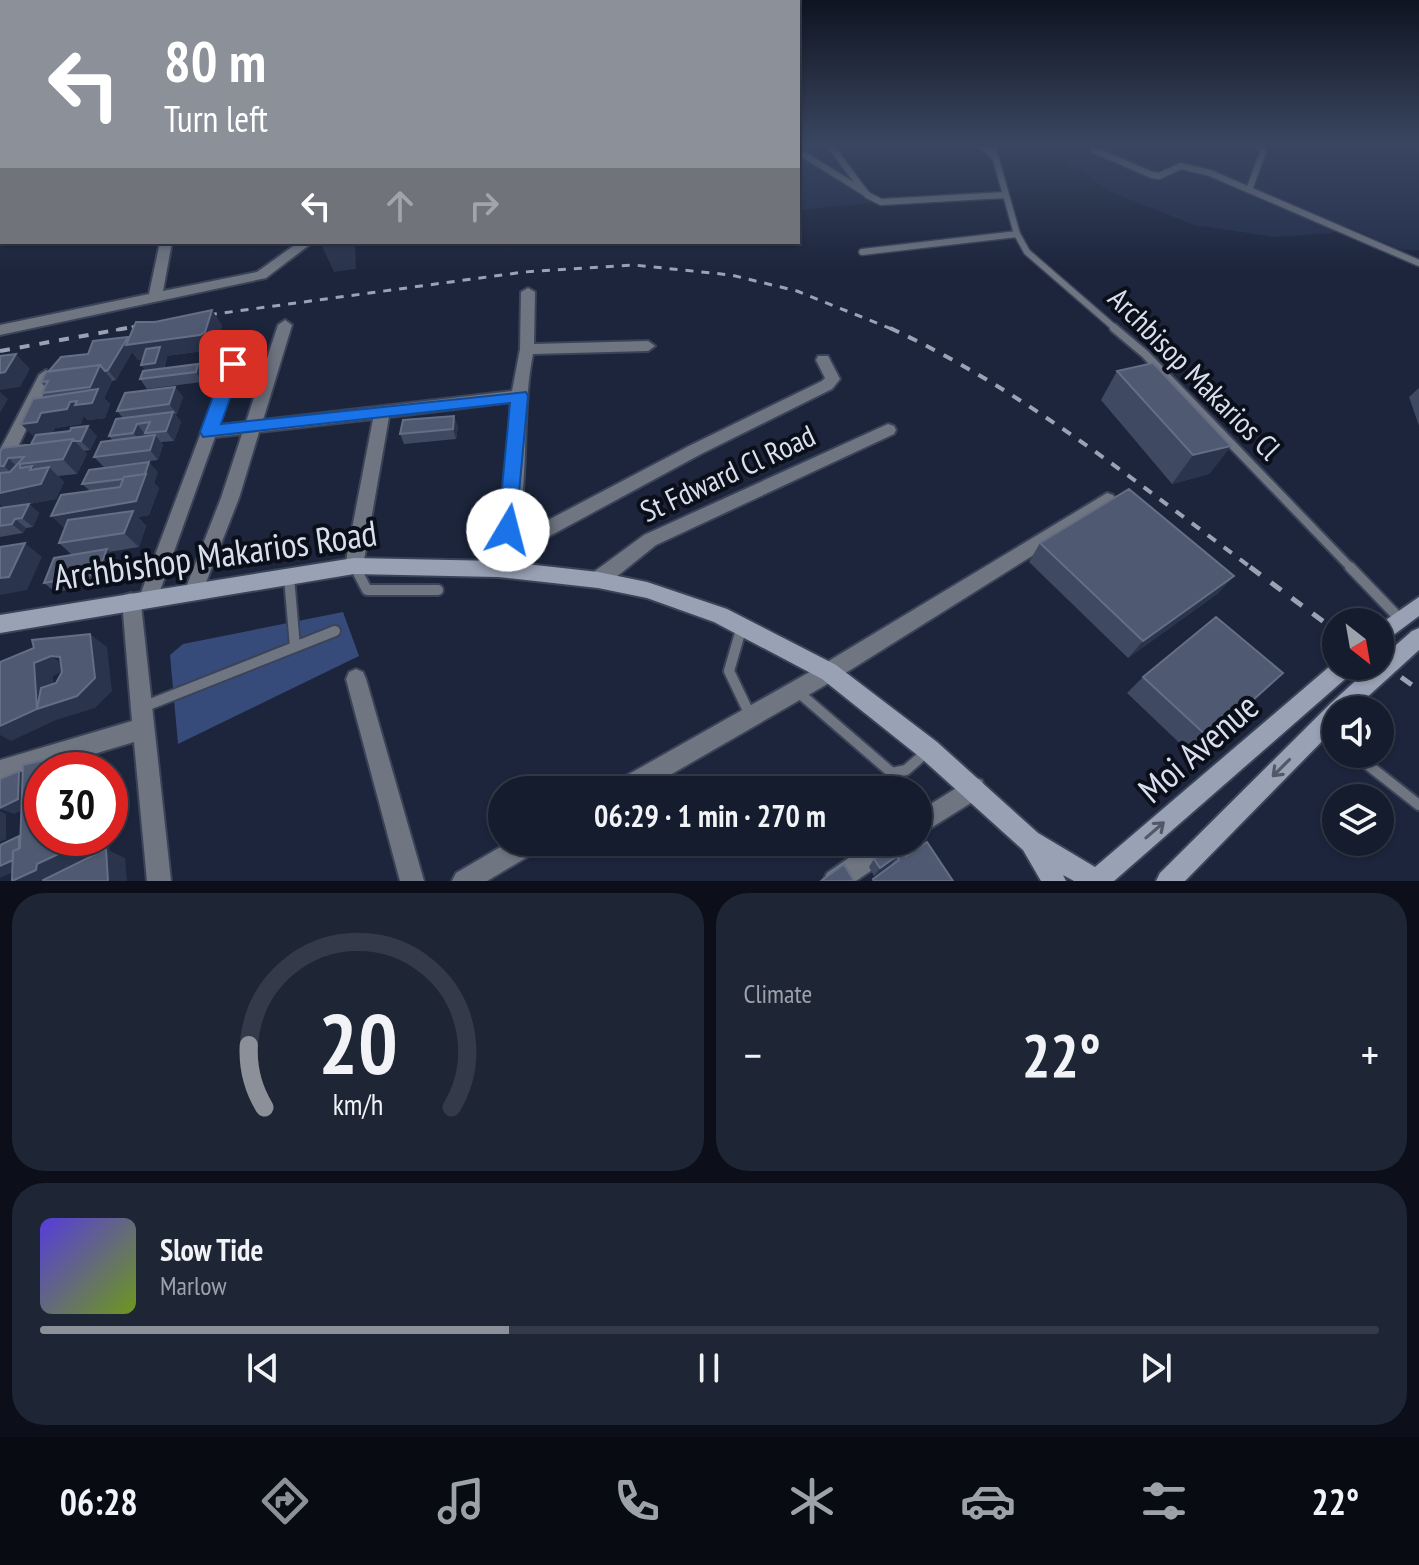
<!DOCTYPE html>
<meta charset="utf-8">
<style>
:root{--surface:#151c2d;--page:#1e2535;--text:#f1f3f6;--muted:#9da1aa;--line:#343a49;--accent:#8c9099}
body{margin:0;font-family:"PT Sans Narrow",sans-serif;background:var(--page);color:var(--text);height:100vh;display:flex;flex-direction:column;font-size:30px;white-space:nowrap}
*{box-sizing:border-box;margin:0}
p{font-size:26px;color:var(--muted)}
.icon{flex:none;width:44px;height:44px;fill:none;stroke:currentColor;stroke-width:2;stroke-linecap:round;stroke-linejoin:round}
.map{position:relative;height:881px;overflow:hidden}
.side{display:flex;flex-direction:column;gap:12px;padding:12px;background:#0c0f19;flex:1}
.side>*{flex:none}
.top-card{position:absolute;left:0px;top:0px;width:800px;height:244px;box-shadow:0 2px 6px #0004,0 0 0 2px var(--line);background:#8c9099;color:#fff;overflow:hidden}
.needle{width:52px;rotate:149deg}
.buttons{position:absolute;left:1322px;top:608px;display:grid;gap:16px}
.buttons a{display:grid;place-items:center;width:72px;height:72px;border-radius:50%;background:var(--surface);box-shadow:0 2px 6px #0004,0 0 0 2px var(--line);font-size:40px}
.speed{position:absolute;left:24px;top:752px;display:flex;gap:16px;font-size:40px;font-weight:700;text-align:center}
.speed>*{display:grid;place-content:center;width:104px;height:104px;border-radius:50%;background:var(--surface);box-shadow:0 2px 6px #0004,0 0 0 2px var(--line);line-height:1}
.speed .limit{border:12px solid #d22;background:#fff;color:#111}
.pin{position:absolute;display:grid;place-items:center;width:68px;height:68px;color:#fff;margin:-34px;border-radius:16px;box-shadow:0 4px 12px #0006}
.me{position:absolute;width:88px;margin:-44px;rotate:8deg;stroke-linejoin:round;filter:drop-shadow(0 0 6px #0008)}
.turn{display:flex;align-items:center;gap:28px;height:168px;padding:0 32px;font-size:36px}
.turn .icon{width:104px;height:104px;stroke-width:2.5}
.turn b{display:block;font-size:56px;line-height:68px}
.lanes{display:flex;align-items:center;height:76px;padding:0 32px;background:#0003;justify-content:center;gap:40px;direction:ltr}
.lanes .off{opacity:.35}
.big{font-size:60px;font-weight:600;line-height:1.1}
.side .widget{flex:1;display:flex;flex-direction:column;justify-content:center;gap:12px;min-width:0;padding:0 28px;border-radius:32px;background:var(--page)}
.side .dial{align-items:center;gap:0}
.dial svg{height:208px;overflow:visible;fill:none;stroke:var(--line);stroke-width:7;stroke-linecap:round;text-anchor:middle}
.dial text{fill:var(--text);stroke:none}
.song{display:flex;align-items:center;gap:24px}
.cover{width:96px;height:96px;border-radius:12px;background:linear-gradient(135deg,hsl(250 70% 55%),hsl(80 70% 35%))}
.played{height:8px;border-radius:4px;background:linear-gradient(90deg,var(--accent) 35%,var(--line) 35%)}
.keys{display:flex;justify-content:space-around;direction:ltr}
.heat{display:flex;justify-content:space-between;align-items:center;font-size:44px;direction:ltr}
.side .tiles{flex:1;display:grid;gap:12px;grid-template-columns:1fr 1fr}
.widget:last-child{grid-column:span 2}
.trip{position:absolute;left:488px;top:776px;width:444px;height:80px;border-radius:40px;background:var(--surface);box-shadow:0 2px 6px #0004,0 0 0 2px var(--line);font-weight:600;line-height:80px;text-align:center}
.tab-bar{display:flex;height:128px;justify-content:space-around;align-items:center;background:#080b12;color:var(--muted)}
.tab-bar .icon{width:56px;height:56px}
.tab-bar .on{color:var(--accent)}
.tab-bar b{font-size:36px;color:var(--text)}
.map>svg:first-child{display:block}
.built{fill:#232f4b}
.green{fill:#374b7a}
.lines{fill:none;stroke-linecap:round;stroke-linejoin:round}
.lane-far2-casing{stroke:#3a4358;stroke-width:9}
.lane-far1-casing{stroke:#3a4358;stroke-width:12}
.lane-casing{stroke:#3a4358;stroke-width:14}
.street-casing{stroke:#3a4358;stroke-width:4}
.secondary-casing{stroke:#3a4358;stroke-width:4}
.lane-far2{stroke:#6f7581;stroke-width:6}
.lane-far1{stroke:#6f7581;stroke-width:8}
.lane{stroke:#6f7581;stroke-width:10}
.street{fill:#6f7581;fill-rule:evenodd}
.secondary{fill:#99a2b5;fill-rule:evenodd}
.rail-far2{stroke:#9ba2b4;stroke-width:3;stroke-dasharray:8 8;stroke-linecap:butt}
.rail-far1{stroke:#9ba2b4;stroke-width:4;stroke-dasharray:10 10;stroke-linecap:butt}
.rail{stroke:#9ba2b4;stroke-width:5;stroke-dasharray:13 13;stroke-linecap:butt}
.wall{fill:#3f4962}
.shaded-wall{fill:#2a344c}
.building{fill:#4f5971;stroke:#646e84;stroke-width:2}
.oneway{stroke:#525867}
.route{fill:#1a73e8;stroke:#114b97;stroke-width:2}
.labels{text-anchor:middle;stroke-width:8;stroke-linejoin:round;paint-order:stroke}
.street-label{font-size:30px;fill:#d8dfee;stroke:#0b0f19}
.near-street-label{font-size:36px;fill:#d8dfee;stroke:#0b0f19}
</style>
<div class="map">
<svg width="1419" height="881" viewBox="0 0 1419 881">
<rect width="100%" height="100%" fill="#1c253c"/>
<path class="built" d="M798,145H828L870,203L798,210Z
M1044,145H1419V250H1402L1348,227L1331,233L1275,237L1194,225L1109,191L1078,169L1073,170Z"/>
<path class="green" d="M343,612L359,656L178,744L170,655L183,644Z"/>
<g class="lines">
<defs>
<path id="lane-far2" d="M830,145L867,195L881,202L1004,195
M981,145L994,156
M992,145L1017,234L1027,252L1117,330
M1094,150L1152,175L1159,176L1181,166L1210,173L1419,263
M798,151L867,194
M1249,190L1263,152L1258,145
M862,252L1017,234"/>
<path id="lane-far1" d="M1114,328L1145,354L1352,569
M354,566L356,569"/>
<path id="lane" d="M355,567L367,590H438
M1350,567L1400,619
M289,577L295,647
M742,626L729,671L751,717
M797,691L892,773L906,770L929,750
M143,707L335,631
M1322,728L1336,739
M1354,754L1419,805"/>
<path id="street" d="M160,242H172L163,291L257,272L299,242H313L266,278L0,335V325L149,294Z
M528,288L535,292L534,344L648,341L655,346L648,351L533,354C521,414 530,477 516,537L689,446L822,381L825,378L816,360L818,356H828L840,379L832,389L701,454L511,557L508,562L502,565L496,562L493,557L504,506L511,402L389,417L363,566L360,572L354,574L348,572L345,566L373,419L259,432L239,498L203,590L201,596L194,598L187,596L185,590L221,498L242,434L215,437L157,599L155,605L148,607L141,604L171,881H147L134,742L0,782V760L132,721L122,601L124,595L131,593L139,598L235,342L240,340L247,345L219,425L246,422L278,325L285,320L292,325L263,420L512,391L520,349L521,292Z
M46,370L53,375L6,471L0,472V450L39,375Z
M888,424L894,426L896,430L894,434L656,545L605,586L598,588L591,586L589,580L591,574L644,535Z
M1107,493L1113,495L1116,500L1113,505L836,679L644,790H612L615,782L822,665Z
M356,669L363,672L366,679L424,881H400L346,679L349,672Z
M974,777L982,780L985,788L982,796L918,836V812Z
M509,842H543L539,850L487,881H452L456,873Z
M872,842H905L901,850L856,881H823L827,873Z"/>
<path id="secondary" d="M354,558L498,561L598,572L647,582L727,609L836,665L937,742L1038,833L1095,867L1336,661V666H1355L1352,673L1114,881H1074L1063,875L1066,881H1041L1023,850L921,758L822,679L714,622L647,598L598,588L498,577L354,574L0,633V615Z
M1419,597V616L1380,645V624Z
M1419,628V650L1353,710H1336V727L1185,881H1156L1160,873L1331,703L1372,666H1380V659L1412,631Z"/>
</defs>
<use href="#lane-far2" class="lane-far2-casing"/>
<use href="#lane-far1" class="lane-far1-casing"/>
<use href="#lane" class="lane-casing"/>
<use href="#street" class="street-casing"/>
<use href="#secondary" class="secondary-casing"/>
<use href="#lane-far2" class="lane-far2"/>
<use href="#lane-far1" class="lane-far1"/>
<use href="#lane" class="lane"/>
<use href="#street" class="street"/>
<use href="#secondary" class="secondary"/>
<path class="rail-far2" d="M193,317L524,272L634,265L731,275L797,291L894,330
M116,330L157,322"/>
<path class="rail-far1" d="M890,328C1022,389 1137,483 1253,569
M0,351L127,328"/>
<path class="rail" d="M1250,567L1336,631
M1380,662L1419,690"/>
</g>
<path class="wall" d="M212,310L222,326L215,347L210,350L166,356L167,357L164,369L198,364L205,374L202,382L147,389L140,379L145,371L143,359L138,360L132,352L116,380L112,381L104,398L110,404L105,418L88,420L85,417H83L81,424L55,428L52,433L97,436L90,450L84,451L87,454L77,474L58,476L64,482L56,499L29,504L39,513L33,527L26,528L23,533L0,537V508L4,507L0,504V452L31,444L35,438L46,397L42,393L45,387L41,382L49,371L88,354L129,338L155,322Z
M1117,371L1231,446L1209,474L1172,484L1101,400Z
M175,387L183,397L177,414H175L181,422L174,441L161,442L163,445L158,460L104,467L94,457L113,441L109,436L123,418L117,411Z
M1419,388V426L1409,397Z
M458,426L456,439L404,444L400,434Z
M158,472L154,483L159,488L149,515L138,517L146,526L139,547L109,552L117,559L108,583L55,592L44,583L72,555L59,543L90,491L82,484Z
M1040,543L1234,576L1217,594L1128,658L1029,562Z
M1143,677L1210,739L1191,754L1127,693Z
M906,856L953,881H871L892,866L891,865L874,876L869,867L874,859Z"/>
<path class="shaded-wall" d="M2,151V176H0V152Z
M0,212H2V236L0,233Z
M320,242H355L356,269L334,272Z
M212,310L222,326L215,347L210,350L166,356L167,357L162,373L149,375L141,365L157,357L138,360L132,352L116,380L108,370L128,337L133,344Z
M16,354L30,369L20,387L0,390V373Z
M198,364L205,374L202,382L196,372Z
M100,365L112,380L104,398L110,404L105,418L88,420L85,417H83L81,424L55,428L51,437L36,439L21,424L41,413L96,394L90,387Z
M175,387L183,397L177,414L169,404Z
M0,392L8,399L0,413Z
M173,412L181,422L174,441L166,431Z
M454,416L458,426L456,439L453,429Z
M137,424L145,434L142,442L133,433Z
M88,426L97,436L90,450L81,441Z
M155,435L163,445L158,460L150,450Z
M73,439L87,454L77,474L63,459Z
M1231,446L1209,474L1172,484L1193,455Z
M8,458L24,473L20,480L4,466Z
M149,462L158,472L154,483L159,488L149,515L138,517L146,526L139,547L124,533L67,531L51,516L144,476Z
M32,466L44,478L49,467L64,482L56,499L29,504L39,513L33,527L22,518L6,510L0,504V493L30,470Z
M15,519L26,528L23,533L12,524Z
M25,543L42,557L27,590L0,595V578Z
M107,549L117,559L108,583L97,574Z
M1234,576L1217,594L1128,658L1143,641Z
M90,634L107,647L112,691L95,708L56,720L11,741L0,735V726L34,663L51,656L69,668L53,676L55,703Z
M83,751L107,765V770H83Z
M19,771L32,777V806L14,814L0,809V796Z
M0,811L6,814V839L0,842Z
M84,838H109L110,851L125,858L127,881H13L37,864Z
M897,856L891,865L874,876L880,868Z
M19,857L34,863L0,878V866Z"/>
<path class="building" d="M0,179H2V212H0Z
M212,310L205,332L200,335L126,345L136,322H155Z
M128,337L108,370L105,371L100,365L49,371L61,357L88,354L93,341Z
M160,347L155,363L141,365L146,349Z
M16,354L5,372L0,373V356Z
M1153,363L1231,446L1193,455L1117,371Z
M198,364L196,372L140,379L143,371Z
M100,365L90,387L42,393L48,381L41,382L46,372Z
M175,387L169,404L117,411L125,393Z
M98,389L92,403L75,405L77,401L70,402L67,409L41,413L37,422L21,424L33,399Z
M173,412L166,431L145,433L150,422L137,424L133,433L109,436L116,419Z
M454,416L453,429L400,434L403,420Z
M88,426L81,441H74L73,439L31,444L36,435L70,431L71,428Z
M155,435L150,450L94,457L101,442Z
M73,439L63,459L20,464V468L32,466L30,470L49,467L41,484L0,493V473L10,472L24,457L8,458L4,466H0V452L2,448Z
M149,462L145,474L124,477L123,479L82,484L89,470Z
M146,474L136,501L51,516L61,495L120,487L124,477Z
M1129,489L1234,576L1143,641L1040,543Z
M29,504L22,518L15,519L12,524L0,526V508Z
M133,511L124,533L59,543L68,520Z
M25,543L9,577L0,578V547Z
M107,549L97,574L44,583L54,558Z
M1216,617L1283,673L1210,739L1143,677Z
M90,634L95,678L77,696L37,709L41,688L56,683L62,672L60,657L51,656L34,663L37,709L0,726V662L34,648L32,640Z
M83,751V770H42V838H84V842L37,864L36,870L12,881L13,851L20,848L23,765Z
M19,771L18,799L0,808V779Z
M19,836V849L13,851V860L0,866V845Z
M927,842L953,881H874L873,879L899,860L897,856L880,868L874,859L897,843L906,856Z
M106,849L108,881H43V880Z
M844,864L854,881H821Z"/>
<defs><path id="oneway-shaft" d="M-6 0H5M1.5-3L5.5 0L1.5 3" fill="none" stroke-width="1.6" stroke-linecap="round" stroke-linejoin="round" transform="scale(2)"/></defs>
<g class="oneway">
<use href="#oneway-shaft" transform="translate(1281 768) rotate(135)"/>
<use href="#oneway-shaft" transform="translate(1155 830) rotate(-41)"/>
</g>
<linearGradient id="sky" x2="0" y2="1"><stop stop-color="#0f1421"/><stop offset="0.54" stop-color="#3a4661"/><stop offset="1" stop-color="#3a4661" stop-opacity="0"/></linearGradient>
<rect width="1419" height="269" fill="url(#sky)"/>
<path class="route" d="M233,359L242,364L221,424L526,392L528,396L515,536L508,538L498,530L510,403L203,437L200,432L225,364Z"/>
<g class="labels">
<g class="street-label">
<text transform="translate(1194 374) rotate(45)" y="10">Archbisop Makarios Cl</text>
<text transform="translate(728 474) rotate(-25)" y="10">St Fdward Cl Road</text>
</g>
<g class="near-street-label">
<text transform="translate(215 555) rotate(-8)" y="13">Archbishop Makarios Road</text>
<text transform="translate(1198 748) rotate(-41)" y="13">Moi Avenue</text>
</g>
</g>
</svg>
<div class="buttons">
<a><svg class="needle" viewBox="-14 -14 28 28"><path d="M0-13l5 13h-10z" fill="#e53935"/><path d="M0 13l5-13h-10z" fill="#9da1aa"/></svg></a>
<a><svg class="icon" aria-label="sound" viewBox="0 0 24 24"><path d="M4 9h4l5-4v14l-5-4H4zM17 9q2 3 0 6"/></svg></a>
<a><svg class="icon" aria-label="layers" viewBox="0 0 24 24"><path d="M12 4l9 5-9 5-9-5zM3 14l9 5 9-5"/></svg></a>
</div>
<div class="speed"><div class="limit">30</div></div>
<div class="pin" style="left:233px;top:364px;background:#d93025"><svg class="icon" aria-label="arrive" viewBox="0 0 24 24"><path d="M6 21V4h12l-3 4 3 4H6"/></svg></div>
<svg class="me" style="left:508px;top:530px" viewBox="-20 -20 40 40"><circle r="19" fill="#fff"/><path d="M0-13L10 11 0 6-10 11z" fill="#1a73e8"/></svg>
<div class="trip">06:29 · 1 min · 270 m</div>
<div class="top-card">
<div class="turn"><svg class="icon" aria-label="left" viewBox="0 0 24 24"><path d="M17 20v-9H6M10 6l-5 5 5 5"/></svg><div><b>80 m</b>Turn left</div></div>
<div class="lanes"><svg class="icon" aria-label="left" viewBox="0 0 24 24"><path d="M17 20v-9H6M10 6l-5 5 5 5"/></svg><svg class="icon off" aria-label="ahead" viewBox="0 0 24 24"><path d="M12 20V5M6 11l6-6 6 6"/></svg><svg class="icon off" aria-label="right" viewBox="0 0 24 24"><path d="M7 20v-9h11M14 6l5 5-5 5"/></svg></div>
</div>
</div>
<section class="side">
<div class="tiles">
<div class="widget dial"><svg viewBox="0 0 100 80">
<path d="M14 69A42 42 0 1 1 86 69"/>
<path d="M14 69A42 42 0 0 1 8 45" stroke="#8c9099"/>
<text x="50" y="56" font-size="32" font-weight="700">20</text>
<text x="50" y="72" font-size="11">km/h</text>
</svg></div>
<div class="widget"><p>Climate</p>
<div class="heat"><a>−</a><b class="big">22°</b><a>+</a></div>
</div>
<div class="widget">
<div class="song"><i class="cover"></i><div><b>Slow Tide</b><p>Marlow</p></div></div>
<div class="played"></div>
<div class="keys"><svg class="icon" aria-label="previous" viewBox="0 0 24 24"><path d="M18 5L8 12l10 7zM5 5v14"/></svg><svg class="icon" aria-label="pause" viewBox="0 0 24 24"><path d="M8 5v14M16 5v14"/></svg><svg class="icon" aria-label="next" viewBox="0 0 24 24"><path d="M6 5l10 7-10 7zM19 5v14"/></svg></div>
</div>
</div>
</section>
<nav class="tab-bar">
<b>06:28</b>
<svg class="icon on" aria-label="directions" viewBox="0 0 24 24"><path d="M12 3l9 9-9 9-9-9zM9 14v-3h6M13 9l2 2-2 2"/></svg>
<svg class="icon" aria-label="music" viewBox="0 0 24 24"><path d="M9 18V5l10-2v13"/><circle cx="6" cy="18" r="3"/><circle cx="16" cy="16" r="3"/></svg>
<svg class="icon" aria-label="phone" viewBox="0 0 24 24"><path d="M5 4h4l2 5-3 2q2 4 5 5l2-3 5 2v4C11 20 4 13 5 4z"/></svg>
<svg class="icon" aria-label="climate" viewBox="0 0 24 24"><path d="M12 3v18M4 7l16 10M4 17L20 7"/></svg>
<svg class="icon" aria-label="car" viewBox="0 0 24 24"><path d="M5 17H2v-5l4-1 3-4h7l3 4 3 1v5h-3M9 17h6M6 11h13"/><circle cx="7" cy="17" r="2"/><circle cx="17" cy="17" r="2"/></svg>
<svg class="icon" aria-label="filters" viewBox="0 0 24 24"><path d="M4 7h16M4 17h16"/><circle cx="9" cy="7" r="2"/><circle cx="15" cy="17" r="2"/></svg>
<b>22°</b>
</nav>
